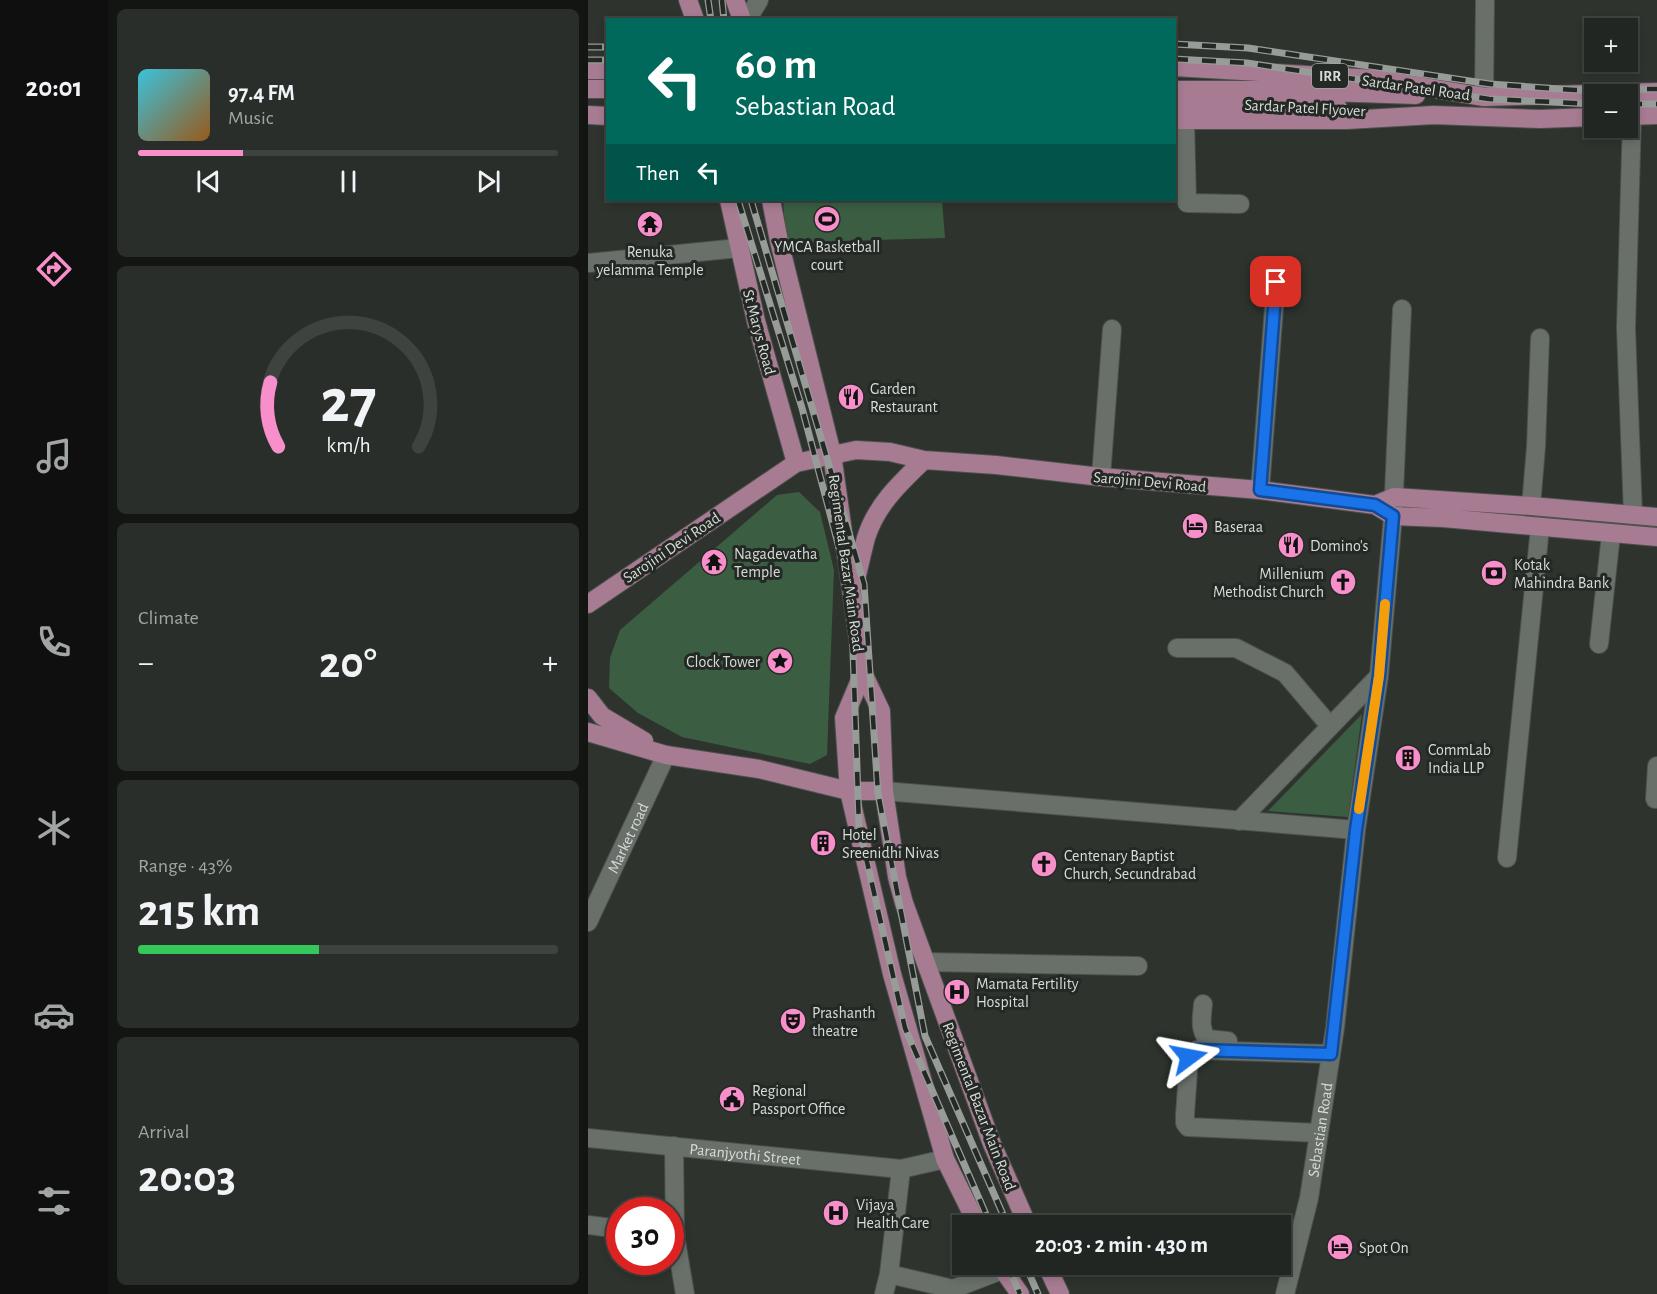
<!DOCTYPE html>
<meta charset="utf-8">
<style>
:root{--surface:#222622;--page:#2a2e2a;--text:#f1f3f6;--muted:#a2a5a5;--line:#3f4340;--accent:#f98fca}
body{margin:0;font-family:"Alegreya Sans",sans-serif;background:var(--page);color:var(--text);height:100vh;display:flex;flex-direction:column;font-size:22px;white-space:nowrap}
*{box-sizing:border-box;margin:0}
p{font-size:20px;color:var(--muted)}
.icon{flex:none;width:33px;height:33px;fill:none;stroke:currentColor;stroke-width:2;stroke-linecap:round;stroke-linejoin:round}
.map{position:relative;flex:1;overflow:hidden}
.details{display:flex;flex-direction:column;gap:9px;padding:9px;background:#131513;width:480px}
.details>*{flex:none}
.banner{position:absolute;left:18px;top:18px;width:570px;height:183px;border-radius:0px;box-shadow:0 3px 9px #0003,0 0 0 2px var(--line);background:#00695c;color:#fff;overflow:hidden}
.tools{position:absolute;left:996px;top:18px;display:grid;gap:12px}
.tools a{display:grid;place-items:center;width:54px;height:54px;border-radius:0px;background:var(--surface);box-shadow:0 3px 9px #0003,0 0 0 2px var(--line);font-size:30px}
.speed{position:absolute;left:18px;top:1197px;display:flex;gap:12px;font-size:30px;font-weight:700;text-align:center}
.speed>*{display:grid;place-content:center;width:78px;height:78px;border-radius:50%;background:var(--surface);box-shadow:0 3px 9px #0003,0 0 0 2px var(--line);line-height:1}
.speed .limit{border:9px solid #d22;background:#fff;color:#111}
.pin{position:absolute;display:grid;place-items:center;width:51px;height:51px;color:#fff;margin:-26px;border-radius:12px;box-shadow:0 3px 9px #0006}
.me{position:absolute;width:66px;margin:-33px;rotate:77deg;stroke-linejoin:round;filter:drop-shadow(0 0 4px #0008)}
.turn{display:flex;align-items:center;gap:21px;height:126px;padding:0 30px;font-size:27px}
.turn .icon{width:78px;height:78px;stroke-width:2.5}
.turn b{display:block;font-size:42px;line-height:51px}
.then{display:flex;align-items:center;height:57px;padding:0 30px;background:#0003;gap:12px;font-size:22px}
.big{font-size:45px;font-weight:700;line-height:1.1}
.details .tile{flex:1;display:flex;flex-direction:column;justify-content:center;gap:9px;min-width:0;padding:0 21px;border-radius:9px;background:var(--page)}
.details .dial{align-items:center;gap:0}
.dial svg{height:156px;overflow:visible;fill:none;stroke:var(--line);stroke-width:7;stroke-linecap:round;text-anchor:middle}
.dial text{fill:var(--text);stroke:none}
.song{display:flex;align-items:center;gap:18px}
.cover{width:72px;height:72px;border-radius:9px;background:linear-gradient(135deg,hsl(190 70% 55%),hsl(30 70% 35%))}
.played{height:6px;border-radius:3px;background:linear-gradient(90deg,var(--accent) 25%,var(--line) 25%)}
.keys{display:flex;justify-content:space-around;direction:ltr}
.heat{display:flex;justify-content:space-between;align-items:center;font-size:33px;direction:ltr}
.charge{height:9px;border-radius:4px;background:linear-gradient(90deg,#34c759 43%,var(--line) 0)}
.trip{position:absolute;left:364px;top:1215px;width:339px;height:60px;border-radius:0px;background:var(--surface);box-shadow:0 3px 9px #0003,0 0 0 2px var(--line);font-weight:700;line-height:60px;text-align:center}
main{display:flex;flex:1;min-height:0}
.tab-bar{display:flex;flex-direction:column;width:108px;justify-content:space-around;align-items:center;background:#0e0f0e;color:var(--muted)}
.tab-bar .icon{width:42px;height:42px}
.tab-bar .current{color:var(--accent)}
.tab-bar b{font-size:27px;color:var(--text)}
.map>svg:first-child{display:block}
.green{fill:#3b5e42}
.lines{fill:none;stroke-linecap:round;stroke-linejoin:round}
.minor-casing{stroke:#4c514d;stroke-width:20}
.major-casing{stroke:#4c514d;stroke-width:20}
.minor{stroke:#69706a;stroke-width:18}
.major{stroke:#a77b92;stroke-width:18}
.rail-casing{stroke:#989c99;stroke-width:7}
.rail{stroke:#242925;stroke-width:4.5;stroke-dasharray:14;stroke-linecap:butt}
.route-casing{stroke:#114b97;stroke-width:15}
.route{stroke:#1a73e8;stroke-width:10}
.slow{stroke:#f59e0b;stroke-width:10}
.labels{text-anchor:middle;stroke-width:6;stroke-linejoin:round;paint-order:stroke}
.shield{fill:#242925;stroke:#a2a6a3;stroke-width:1.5}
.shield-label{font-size:15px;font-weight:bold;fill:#d8dcd9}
.street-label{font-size:16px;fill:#d8dcd9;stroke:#242925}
.poi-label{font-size:16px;fill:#d8dcd9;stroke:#242925;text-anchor:start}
</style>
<main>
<nav class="tab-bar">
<b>20:01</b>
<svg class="icon current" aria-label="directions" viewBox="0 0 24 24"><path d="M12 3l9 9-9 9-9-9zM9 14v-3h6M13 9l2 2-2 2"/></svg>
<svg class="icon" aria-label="music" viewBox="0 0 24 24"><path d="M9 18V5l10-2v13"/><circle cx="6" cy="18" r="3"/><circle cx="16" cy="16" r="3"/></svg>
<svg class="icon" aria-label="phone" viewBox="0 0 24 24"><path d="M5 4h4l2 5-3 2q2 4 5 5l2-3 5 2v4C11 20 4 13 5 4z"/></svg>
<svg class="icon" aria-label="climate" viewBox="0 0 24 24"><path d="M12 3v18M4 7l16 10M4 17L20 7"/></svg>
<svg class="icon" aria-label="car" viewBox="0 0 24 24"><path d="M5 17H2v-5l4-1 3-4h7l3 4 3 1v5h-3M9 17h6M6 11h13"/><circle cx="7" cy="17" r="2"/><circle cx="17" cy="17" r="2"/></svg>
<svg class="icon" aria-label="filters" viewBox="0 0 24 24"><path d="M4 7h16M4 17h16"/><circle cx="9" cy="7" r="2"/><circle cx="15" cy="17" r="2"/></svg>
</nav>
<section class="details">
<div class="tile">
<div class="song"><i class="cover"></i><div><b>97.4 FM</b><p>Music</p></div></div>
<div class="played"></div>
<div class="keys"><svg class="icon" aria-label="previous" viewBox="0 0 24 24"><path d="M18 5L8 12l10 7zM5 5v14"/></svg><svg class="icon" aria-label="pause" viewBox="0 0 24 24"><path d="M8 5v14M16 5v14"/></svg><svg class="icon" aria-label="next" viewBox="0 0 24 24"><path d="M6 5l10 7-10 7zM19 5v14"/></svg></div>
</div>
<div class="tile dial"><svg viewBox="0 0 100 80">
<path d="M14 69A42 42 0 1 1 86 69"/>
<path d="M14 69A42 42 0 0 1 10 36" stroke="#f98fca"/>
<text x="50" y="56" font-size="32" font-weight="700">27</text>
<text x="50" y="72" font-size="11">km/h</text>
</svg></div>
<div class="tile"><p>Climate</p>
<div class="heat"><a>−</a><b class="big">20°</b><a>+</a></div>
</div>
<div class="tile"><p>Range · 43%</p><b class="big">215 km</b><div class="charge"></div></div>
<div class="tile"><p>Arrival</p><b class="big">20:03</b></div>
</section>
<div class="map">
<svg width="1069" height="1294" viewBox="0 0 1069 1294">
<rect width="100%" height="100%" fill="#2e332e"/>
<path class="green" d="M195,200H354L357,238L219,242L218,240H198Z
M211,492L232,512L246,570L239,755L222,764L94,737L50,713L21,688L22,658L32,630L189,495Z
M774,714L760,817L680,811Z"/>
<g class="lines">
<defs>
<g id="minor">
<path d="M159,20L171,0"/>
<path d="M896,97L897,0"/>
<path d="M1044,116L1038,328L1045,515"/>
<path d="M597,120L599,203L652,204"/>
<path d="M0,263L151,248"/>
<path d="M513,477L524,329"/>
<path d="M672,490L688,282"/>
<path d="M943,506L948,447L952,338"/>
<path d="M1011,644L1023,534"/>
<path d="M589,648H648L697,673L742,726"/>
<path d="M296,791L768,830"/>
<path d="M1067,799L1069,766"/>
<path d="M651,821L791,676"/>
<path d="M919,858L952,527"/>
<path id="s1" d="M0,922L78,755"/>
<path d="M338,962L550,966"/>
<path d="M615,1004C614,1017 611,1028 619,1039L640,1041"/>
<path d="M731,1133L600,1127L597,1123V1115L601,1057L609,1050L743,1054"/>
<path id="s2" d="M0,1138L313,1169L357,1159"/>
<path d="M86,1146L87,1235L97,1294"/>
<path d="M313,1169L301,1274L365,1289L414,1270"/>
<path d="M0,1225L32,1229"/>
<path d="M296,1294L301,1274"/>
<path id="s3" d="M697,1294L721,1198L747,1028L768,830L791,676L805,516L814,309"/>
</g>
<path id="major" d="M100,0L107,20
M147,0L154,20
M586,67L787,79L896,97L1069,92
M0,70H20
M0,89H20
M586,90H681L828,95
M586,103H681L750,108
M0,115L20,116
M1040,116L1069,115
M586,120H759L846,115L952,119L1006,117
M141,200L168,321L208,463
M183,200L191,241L244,454L275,673L293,711L296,791L309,877L316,903L404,1144L440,1226
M787,505L806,497L943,506L1069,517
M267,583C271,568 274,553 278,538C288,505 313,482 336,460
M0,604L208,463L268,450L302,452L336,460L408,465L513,477L672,490L787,505L805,516L855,518L1069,537
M275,673L256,718L261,791L304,974L357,1159L390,1226
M0,698L14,716L56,741
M0,732L78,755L171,769L261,791H296
M411,1264L432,1294
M458,1264L472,1294"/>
</defs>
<use href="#minor" class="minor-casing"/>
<use href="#major" class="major-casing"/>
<use href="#minor" class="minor"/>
<use href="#major" class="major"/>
<defs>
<path id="rail" d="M120,0L123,20
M134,0L136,20
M586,44L660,48L902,84L987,90L1069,89
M0,47H20
M586,59L659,63L901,99L1006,104
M0,60H20
M1040,104H1069
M150,200L214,408L263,593L271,827L317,1028L403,1226
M163,200L276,584L290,793L337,1036L420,1226
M419,1264L432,1294
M437,1264L450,1294"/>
</defs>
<use href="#rail" class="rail-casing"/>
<use href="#rail" class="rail"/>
</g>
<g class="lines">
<defs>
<path id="route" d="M601,1057L609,1050L743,1054L768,830L791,676L805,516L787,505L672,490L688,282"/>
</defs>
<use href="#route" class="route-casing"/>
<use href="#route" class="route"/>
<path class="slow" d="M771,809L791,676L797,604"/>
</g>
<defs>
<symbol id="stadium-disc" viewBox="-11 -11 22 22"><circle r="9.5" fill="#f98fca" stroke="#242925"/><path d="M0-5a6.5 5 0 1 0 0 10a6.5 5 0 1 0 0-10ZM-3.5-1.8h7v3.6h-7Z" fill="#111"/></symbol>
<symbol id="temple-disc" viewBox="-11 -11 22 22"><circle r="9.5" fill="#f98fca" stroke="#242925"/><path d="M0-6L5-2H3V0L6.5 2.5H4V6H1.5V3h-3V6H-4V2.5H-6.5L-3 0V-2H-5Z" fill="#111"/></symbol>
<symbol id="restaurant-disc" viewBox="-11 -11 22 22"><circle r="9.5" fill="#f98fca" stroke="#242925"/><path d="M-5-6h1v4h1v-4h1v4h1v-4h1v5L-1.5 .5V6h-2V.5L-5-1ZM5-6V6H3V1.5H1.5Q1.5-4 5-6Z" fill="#111"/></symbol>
<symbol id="hotel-disc" viewBox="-11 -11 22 22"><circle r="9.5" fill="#f98fca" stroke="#242925"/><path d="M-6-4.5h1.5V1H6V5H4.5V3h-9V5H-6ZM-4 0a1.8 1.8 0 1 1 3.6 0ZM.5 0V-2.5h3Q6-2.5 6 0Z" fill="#111"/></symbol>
<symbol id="bank-disc" viewBox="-11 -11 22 22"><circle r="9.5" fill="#f98fca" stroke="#242925"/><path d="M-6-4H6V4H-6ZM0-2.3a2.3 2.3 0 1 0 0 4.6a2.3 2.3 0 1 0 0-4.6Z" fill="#111"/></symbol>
<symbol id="church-disc" viewBox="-11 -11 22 22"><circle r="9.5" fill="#f98fca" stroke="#242925"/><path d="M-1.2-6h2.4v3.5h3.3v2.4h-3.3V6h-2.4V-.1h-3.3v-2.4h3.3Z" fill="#111"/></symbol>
<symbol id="sight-disc" viewBox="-11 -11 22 22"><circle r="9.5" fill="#f98fca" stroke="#242925"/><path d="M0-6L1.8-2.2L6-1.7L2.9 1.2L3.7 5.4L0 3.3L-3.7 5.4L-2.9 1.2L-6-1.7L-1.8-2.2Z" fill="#111"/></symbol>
<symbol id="building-disc" viewBox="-11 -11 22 22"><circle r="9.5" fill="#f98fca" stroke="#242925"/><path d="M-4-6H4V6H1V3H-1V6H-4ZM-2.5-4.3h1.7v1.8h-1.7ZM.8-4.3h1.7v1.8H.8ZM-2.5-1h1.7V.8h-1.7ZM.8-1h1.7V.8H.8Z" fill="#111"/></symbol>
<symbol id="hospital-disc" viewBox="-11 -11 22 22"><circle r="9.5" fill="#f98fca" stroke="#242925"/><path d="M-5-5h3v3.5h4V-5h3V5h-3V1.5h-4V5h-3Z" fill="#111"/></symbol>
<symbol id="theatre-disc" viewBox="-11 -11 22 22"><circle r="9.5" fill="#f98fca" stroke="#242925"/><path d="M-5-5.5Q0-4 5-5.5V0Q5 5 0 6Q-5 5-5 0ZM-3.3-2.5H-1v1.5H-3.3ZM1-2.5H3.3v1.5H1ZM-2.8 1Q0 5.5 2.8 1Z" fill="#111"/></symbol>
<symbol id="civic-disc" viewBox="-11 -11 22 22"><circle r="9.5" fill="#f98fca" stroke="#242925"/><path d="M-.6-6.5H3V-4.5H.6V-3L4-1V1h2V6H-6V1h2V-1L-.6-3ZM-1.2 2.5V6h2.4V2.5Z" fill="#111"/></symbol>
</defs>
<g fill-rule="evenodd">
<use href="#stadium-disc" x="224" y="204" width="30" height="30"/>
<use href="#temple-disc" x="47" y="209" width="30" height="30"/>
<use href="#restaurant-disc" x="248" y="382" width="30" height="30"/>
<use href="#hotel-disc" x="592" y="511" width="30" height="30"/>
<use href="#restaurant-disc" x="688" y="530" width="30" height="30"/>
<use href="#temple-disc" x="111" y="547" width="30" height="30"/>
<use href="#bank-disc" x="891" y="558" width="30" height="30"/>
<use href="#church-disc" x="740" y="567" width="30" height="30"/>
<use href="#sight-disc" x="177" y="646" width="30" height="30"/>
<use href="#building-disc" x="805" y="743" width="30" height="30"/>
<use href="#building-disc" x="220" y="828" width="30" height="30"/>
<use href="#church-disc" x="441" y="849" width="30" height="30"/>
<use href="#hospital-disc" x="354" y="977" width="30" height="30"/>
<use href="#theatre-disc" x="190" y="1006" width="30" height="30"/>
<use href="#civic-disc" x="129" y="1084" width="30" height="30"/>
<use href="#hospital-disc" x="233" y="1198" width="30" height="30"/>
<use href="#hotel-disc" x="737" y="1232" width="30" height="30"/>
</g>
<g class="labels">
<rect class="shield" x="724" y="64" width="36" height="24" rx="4.5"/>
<g class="shield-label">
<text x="742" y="81">IRR</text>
</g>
<g class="street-label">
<text transform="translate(828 87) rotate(8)" y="6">Sardar Patel Road</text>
<text transform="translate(717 107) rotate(3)" y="6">Sardar Patel Flyover</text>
<text transform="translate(172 332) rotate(75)" y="6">St Marys Road</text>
<text transform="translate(562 481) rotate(5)" y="6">Sarojini Devi Road</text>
<text transform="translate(83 547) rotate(-34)" y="6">Sarojini Devi Road</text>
<text transform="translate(259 563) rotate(82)" y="6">Regimental Bazar Main Road</text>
<text dy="6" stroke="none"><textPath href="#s1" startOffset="93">Market road</textPath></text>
<text transform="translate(392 1106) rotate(69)" y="6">Regimental Bazar Main Road</text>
<text dy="6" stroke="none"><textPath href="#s3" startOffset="168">Sebastian Road</textPath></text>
<text dy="6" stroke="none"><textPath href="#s2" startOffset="158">Paranjyothi Street</textPath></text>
</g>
<g class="poi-label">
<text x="239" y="252" text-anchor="middle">YMCA Basketball<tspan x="239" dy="18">court</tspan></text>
<text x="62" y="257" text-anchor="middle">Renuka<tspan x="62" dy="18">yelamma Temple</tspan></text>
<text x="282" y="394">Garden<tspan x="282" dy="18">Restaurant</tspan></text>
<text x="626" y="532">Baseraa</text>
<text x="722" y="551">Domino's</text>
<text x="146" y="559">Nagadevatha<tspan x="146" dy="18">Temple</tspan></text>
<text x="926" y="570">Kotak<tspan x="926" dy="18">Mahindra Bank</tspan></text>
<text x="736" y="579" text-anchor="end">Millenium<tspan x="736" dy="18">Methodist Church</tspan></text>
<text x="172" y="667" text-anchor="end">Clock Tower</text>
<text x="840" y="755">CommLab<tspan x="840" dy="18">India LLP</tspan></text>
<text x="254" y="840">Hotel<tspan x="254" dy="18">Sreenidhi Nivas</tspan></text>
<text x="476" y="861">Centenary Baptist<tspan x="476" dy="18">Church, Secundrabad</tspan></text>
<text x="388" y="989">Mamata Fertility<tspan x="388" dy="18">Hospital</tspan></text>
<text x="224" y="1018">Prashanth<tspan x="224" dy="18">theatre</tspan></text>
<text x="164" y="1096">Regional<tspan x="164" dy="18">Passport Office</tspan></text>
<text x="268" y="1210">Vijaya<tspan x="268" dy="18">Health Care</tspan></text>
<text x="771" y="1253">Spot On</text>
</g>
</g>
</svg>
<div class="tools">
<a>+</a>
<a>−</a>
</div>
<div class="speed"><div class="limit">30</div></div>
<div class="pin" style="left:688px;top:282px;background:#d93025"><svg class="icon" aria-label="arrive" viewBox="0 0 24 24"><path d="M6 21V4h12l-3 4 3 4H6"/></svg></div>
<svg class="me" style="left:601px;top:1057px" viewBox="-20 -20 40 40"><path d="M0-17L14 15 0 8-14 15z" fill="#1a73e8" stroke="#fff" stroke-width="4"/></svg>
<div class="trip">20:03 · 2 min · 430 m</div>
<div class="banner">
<div class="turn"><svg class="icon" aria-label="left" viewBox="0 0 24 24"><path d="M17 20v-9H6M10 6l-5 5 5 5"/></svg><div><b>60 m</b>Sebastian Road</div></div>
<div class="then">Then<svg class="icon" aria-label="left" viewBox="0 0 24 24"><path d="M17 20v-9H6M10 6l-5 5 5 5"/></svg></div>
</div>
</div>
</main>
